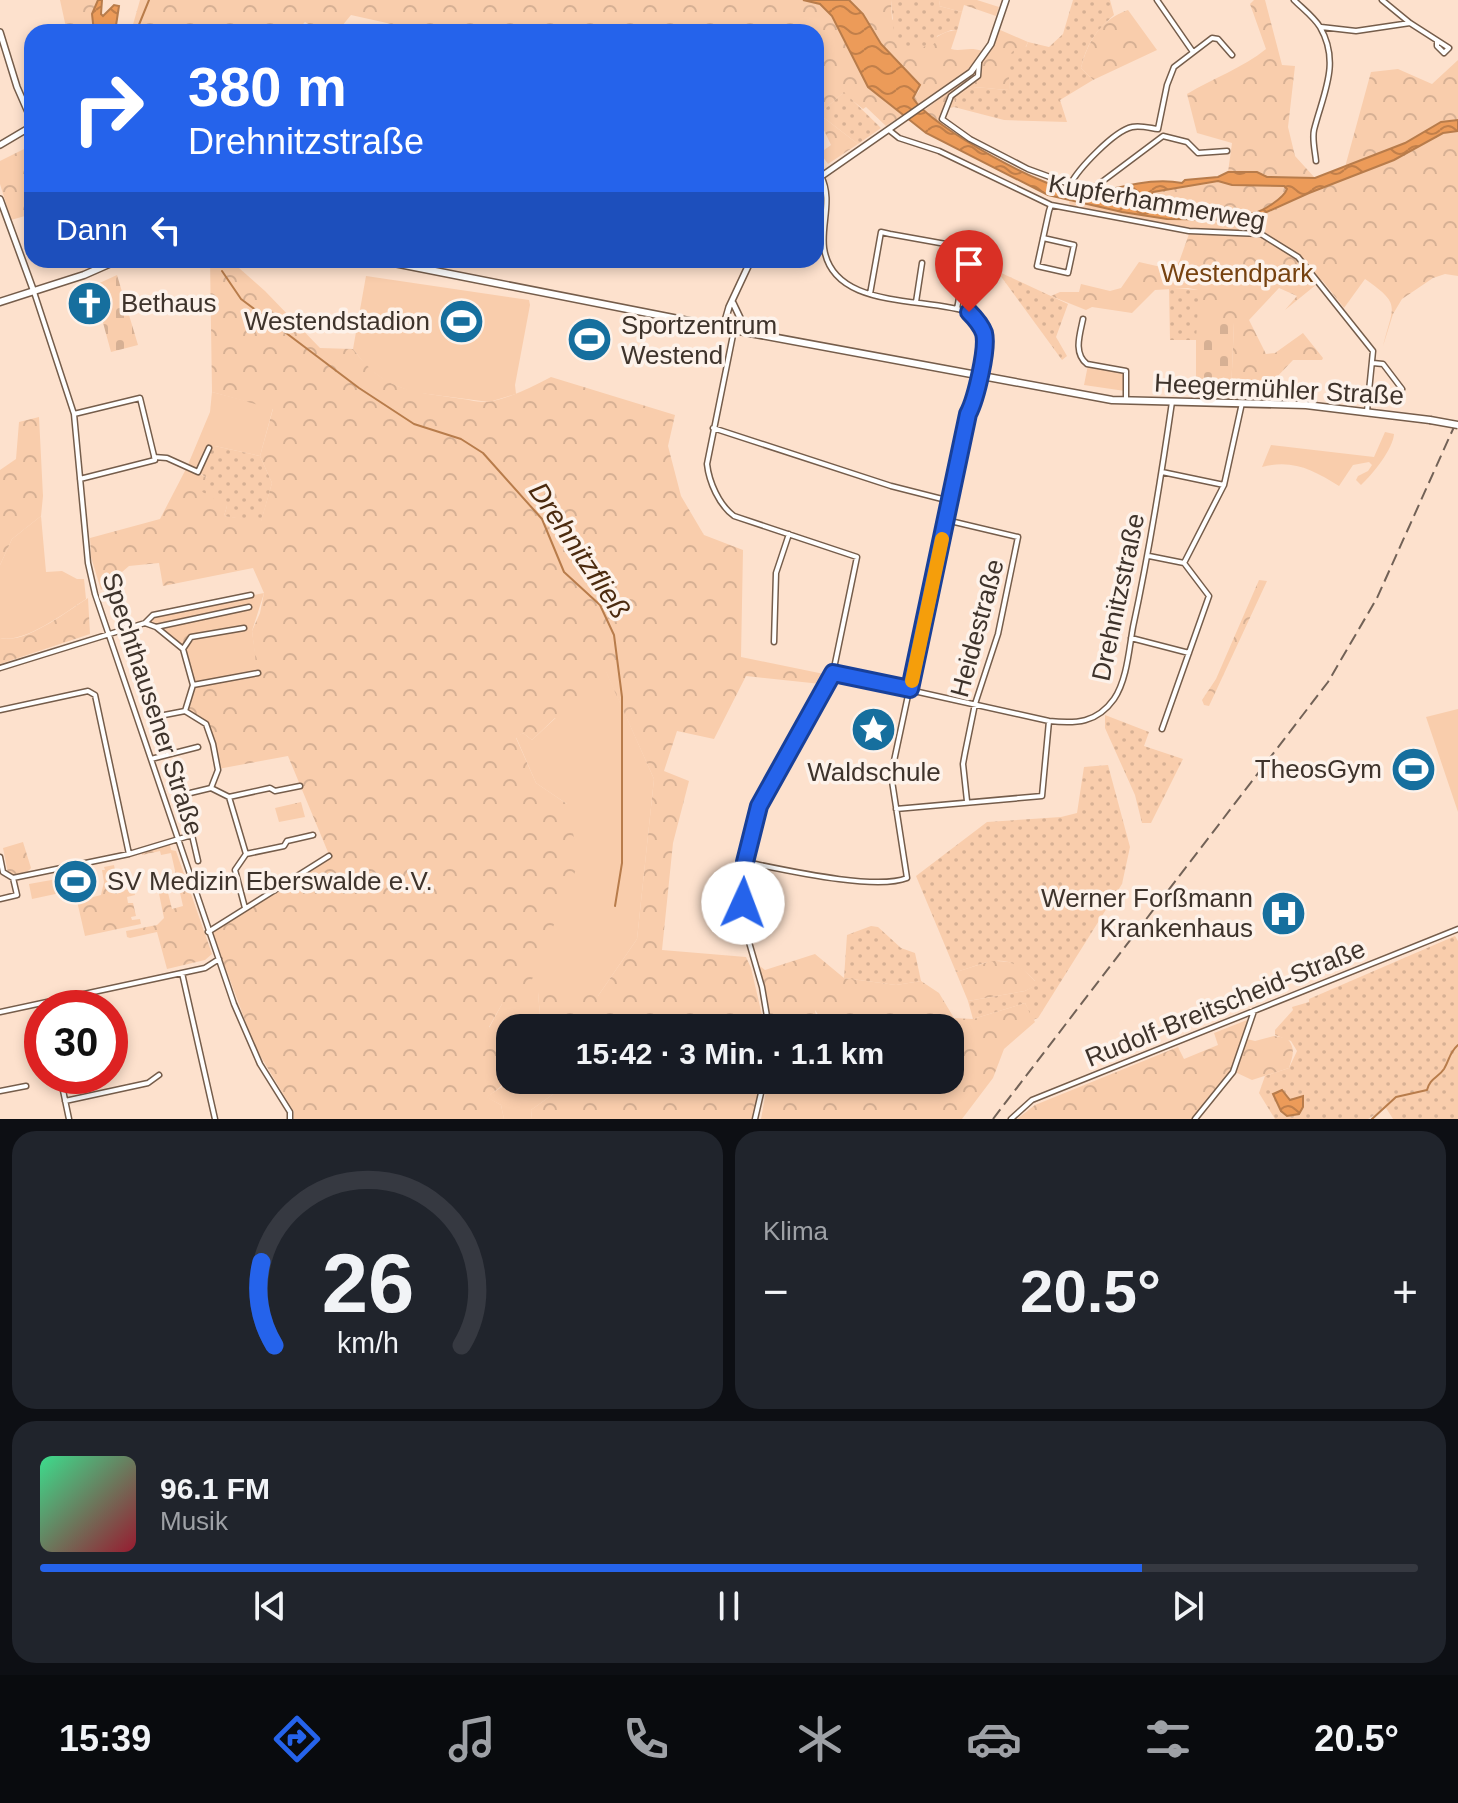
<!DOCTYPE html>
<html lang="de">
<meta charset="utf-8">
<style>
:root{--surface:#171b24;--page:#20242c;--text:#f1f3f6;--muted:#9ea1a6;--line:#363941;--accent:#2563eb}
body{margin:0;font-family:Arial,sans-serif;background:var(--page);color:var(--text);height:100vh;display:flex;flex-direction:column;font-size:30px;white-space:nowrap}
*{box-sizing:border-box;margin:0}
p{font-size:26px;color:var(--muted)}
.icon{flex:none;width:44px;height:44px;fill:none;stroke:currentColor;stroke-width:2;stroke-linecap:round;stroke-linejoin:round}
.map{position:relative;height:1119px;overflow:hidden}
.side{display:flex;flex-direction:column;gap:12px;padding:12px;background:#0d0f14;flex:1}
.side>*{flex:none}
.top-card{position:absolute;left:24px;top:24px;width:800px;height:244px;border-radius:24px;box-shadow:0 4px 12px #0003;background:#2563eb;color:#fff;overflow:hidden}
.speed{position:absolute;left:24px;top:990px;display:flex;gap:16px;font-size:40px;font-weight:700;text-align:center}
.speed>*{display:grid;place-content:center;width:104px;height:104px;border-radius:50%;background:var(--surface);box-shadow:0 4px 12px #0003;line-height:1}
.speed .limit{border:12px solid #d22;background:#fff;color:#111}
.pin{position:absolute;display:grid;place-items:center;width:68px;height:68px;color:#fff;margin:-82px -34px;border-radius:50% 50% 50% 0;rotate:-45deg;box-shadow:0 0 8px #0007}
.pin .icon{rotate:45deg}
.me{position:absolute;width:88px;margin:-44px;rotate:2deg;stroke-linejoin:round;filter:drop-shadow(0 0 6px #0008)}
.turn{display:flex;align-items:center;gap:28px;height:168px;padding:0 32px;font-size:36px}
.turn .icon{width:104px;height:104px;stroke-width:2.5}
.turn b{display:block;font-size:56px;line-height:68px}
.then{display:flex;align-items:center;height:76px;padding:0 32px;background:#0003;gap:16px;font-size:30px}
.big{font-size:60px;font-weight:700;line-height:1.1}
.side .widget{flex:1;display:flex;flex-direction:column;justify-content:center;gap:12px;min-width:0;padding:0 28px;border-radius:24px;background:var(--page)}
.side .dial{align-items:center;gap:0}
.dial svg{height:208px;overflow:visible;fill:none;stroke:var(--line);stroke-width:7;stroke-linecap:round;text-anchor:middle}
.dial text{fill:var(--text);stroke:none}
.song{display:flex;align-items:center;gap:24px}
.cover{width:96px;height:96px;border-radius:12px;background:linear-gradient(135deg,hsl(150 70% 55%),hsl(350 70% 35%))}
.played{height:8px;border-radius:4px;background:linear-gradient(90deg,var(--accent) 80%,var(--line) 80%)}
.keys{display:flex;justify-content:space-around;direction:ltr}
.heat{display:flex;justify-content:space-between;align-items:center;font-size:44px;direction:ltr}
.side .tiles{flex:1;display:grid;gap:12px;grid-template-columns:1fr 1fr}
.widget:last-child{grid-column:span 2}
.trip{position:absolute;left:496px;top:1014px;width:468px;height:80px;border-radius:24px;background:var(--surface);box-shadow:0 4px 12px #0003;font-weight:700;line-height:80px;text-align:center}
.dock{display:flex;height:128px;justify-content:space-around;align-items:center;background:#090b0e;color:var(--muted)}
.dock .icon{width:56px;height:56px}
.dock .on{color:var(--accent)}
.dock b{font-size:36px;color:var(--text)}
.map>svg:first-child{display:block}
.grass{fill:#f9cdac}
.forest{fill:url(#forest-crowns)}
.cemetery{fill:url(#cemetery-stones)}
.garden{fill:url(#garden-dots)}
.water{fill:url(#water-waves);stroke:#b87c4b;stroke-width:2;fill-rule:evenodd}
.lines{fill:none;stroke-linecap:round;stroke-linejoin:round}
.stream{stroke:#b87c4b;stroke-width:2}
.street-casing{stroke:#755d4b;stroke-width:7}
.secondary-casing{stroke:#755d4b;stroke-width:8}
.primary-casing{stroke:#755d4b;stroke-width:9}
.street{stroke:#fff;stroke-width:4}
.secondary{stroke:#fff;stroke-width:5}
.primary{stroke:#fff;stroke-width:6}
.rail{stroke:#726257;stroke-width:2;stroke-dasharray:12 6;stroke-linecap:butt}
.primary-bridge-casing{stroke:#755d4b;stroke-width:9;stroke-linecap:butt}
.primary-bridge{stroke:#fff;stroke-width:6}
.route-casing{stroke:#184099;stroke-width:20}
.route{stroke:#2563eb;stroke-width:14}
.slow{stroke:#f59e0b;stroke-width:14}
.labels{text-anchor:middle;stroke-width:7;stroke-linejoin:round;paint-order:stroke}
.street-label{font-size:26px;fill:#3e332b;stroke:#fdf2ea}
.park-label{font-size:26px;fill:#764210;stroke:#fdf2ea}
.poi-label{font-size:26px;fill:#3e332b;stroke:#fdf2ea;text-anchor:start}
.water-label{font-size:28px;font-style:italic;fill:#4c2b0f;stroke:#fdf2ea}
</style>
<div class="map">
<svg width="1458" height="1119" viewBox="0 0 1458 1119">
<defs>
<pattern id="forest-crowns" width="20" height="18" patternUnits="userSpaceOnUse" patternTransform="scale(2)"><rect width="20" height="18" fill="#f9cdac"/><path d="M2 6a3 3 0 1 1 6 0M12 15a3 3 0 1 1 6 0" fill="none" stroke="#d6b094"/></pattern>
<pattern id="cemetery-stones" width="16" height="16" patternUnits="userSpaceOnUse" patternTransform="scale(2)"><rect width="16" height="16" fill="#f9cdac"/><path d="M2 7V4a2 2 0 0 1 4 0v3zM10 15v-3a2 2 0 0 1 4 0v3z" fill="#d6b094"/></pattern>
<pattern id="garden-dots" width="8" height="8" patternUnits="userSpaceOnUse" patternTransform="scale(2)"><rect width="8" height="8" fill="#f9cdac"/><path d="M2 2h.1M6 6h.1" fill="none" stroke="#d6b094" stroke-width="1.8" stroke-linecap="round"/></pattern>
<pattern id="water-waves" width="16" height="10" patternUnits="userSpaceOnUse" patternTransform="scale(2)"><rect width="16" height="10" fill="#ec9b59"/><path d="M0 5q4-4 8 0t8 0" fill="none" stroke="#c17f4a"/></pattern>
</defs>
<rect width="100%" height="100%" fill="#fde1cd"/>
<path class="grass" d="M1069,201L1167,219L1239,221L1240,232H1200L1076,211L1070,206Z
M366,276L529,300L530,305L515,385L516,394L489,402L412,392L387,382L368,368L353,349Z
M1088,365L1125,373V391L1084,385Z
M212,392L273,408L260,456L215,446L198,472L187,467L210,412Z
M1385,432L1394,434C1393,449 1373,474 1361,485L1356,480L1358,476L1368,471L1372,465L1369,462L1353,465L1339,486C1313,470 1293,459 1262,467L1271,445L1374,457Z
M41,516L46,572L62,571L77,579H84L86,599C66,612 24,644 0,638V565L12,539Z
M264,593L252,631L258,673L193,685L183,649L156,627L145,623L153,615Z
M606,671L654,779L637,939L598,996L538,992L541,1028H510V1045L489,1028L502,1004L567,804L536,783L516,737L523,733L532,740Z
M1458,709V812L1426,717Z
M57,879L60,893L32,899L29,884Z
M510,1069V1080H573L531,1110L532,1119H504L501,1105L486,1097L505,1085Z"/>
<path class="forest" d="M60,0H98L92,14L94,29L67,32Z
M140,0H803L820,4L832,16L868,87L903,115L886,126L866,107L863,109L843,93L819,114L858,144L828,164L820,153L831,145L822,126L816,122V32H427L351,15L337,32H321L305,22L299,28L301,32H115L116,27L132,28Z
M849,0H891L892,19L916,46C932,45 941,29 957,31L951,49C962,52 969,46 982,51L967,71L917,105L913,98L919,91L920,85L881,44L863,14Z
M940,0H977L999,7L996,16L964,5L962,12L939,6Z
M1254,0H1265L1282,65L1295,66L1288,127L1295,156L1315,178L1267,177L1257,172H1228L1232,143L1197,133L1187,94C1213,78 1243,68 1266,49L1250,4Z
M1128,10L1157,50L1093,80L1081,68C1088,41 1100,20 1128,10Z
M998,29L1028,42L1010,80L1009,90C986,90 963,78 954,107L946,109L945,128L923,111C954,88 986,68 998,29Z
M1458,60V120L1440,122L1405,143L1345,167L1371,72L1398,69L1432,84Z
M1458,131V276L1445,274L1433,278L1402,299L1393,314L1383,346C1393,305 1402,305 1365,279L1344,308L1322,280L1285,310L1297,296L1279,288L1249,320L1266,354L1275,353L1303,333L1323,358L1322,360H1293L1274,380L1271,395L1231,393L1234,323H1196L1198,290L1188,288L1155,290L1132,313L1092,307L1086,310L1051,296L1060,292H1079L1081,284L1110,291L1121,288L1139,262L1170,269L1179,262L1189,234L1244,232V221L1259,217L1309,193L1394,160L1443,133Z
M32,145V214L11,220L0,184V161Z
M1218,181L1232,185L1284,186L1287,189L1286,195L1257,213H1195L1148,204L1147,200L1153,192Z
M210,260H230L265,291L320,348L353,349C384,390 408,391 456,398C467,399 482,404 493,401C514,396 532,387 551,377L675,415L668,446L681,496L704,535L743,550L741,657L824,674L821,684L746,676L714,739L677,731L664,771L689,781L673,843L662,950L746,957L751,968L765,1028H577L573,1022L541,1028L538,992L572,984L598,996L637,939L654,779L606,672L574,718H555L532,740L523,733L516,738L536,783L567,804L579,862L523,1002L502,1004L489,1027L510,1045C510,1075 512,1080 487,1097L501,1105L504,1119H294V1112L255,1047L212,932L330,857L288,756L218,769L208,723L188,709L193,685L257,672L252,631L260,613L264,593L253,568L163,586L159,563L129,566L101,590L91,557L90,538L160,519L187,467L207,478L227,506L224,516L261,521L272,483L260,456L273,409L212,392Z
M39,417L43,496L41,516L12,539L0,565V470L16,459L19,422Z
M1259,580L1267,581L1209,706L1204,705L1202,700L1216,679Z
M88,598L90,634L0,664V638C25,645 67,611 88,598Z
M197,618L201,635L191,637L183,649L156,627Z
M301,802L305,817L279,822L275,808Z
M23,842L31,868C27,874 15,876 8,873L3,848Z
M170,845L171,850L176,851L212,954L205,960L167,969L157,932L130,938L127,937L126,931L157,925L164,918L156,879L164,877L172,909L183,906L171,853L161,855L160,851L142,855L141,852Z
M114,865L119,889L134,890L135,895L127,897L128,903H133L136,916L131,917L132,920L140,919L141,924L85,936L77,901L101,895L104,882L102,870H105L104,867Z
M815,954L844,978L896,985L921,981L939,993L954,1018L973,1019L1025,1003L1035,1022L1004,1049L993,1078L962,1119H761L768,1080H950V1028H827L815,1010L818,1028H772L765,985L757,964L765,970Z
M991,961C1015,961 1018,963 1035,981V986L1025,991L968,1001L956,972Z
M1247,1020C1248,1059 1217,1091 1195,1119H1017L1035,1105L1178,1047L1184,1059L1218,1045L1214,1033Z
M1274,1036L1287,1038C1296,1049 1293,1055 1289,1068L1252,1080L1235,1072L1247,1039L1255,1041Z
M573,1080H760L753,1119H532L531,1110Z"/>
<path class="cemetery" d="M117,275L138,345L111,352L93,286Z
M1234,322L1231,393H1196V323Z"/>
<path class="garden" d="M891,0H940L939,6L962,12L957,31L951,30L937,36L936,42L931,46H925L922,49L916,47L906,51L895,43Z
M1073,0H1110L1114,15C1096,30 1086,45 1081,68L1093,80L1060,100L1067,122L1004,120L954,107C963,78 986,90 1009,90C1011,71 1000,48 1026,47L1028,42L1049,47L1063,34Z
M844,92L881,128L858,144L819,114Z
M997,271L1068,304L1056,337L1067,356L1062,360Z
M1169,288L1199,290L1196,340H1170Z
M215,446L260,456L272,483L261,522L224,516L227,506L199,490L207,478L198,472L209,448Z
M1105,715L1149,732L1144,746L1183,759L1151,823H1142L1135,795L1105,728Z
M1108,765L1130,847L1122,884L1038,1018L1033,1020L1025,1003L973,1019L968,1001L1025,991L1034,986L1035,981C1006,950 992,961 956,972L916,876L987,822L1061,817L1077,813L1084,767Z
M871,926L878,927L901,948L915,953L921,981L896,985L844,978L847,935Z
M1455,936L1458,941V1119H1393L1386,1108L1368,1119H1275L1259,1093L1265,1076L1289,1068L1297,1051L1291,1041L1275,1035V1030L1293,1010L1292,1007L1309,1002V999Z"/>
<path class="water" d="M98,0H102L101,14L103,16L114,5L119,6L115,32H94L92,14Z
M803,0H849L863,14L881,44L920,85L913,98C929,126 1052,194 1084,193C1118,191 1147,176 1182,183L1185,180L1218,177L1228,172H1257L1267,177L1315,178L1405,143L1441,122L1458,120V131L1443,133L1394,160L1309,193L1249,220L1167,219L1122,212L1048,195L926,133L868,87L832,16L820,4ZM1218,181L1232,185L1284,186L1287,189C1284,198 1262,212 1253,213C1220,216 1179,212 1147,203V200L1153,192Z
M1282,1090L1290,1100L1303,1096V1107L1299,1114L1287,1116L1281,1111L1273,1094Z"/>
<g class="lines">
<path class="stream" d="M136,32L149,0
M222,271L241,299L359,388L414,424L461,439L483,453L542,519L564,572L600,605L614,635L622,697V863L615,906
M1372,1119L1396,1097L1427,1090C1430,1078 1438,1078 1444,1069C1450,1059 1449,1053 1458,1045"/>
<defs>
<path id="street" d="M1157,0L1193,52
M1294,0C1302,8 1314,17 1320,27C1341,63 1323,94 1314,130C1312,139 1315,151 1316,161
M1382,0L1410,23L1449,48L1444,53L1437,46V41
M1321,27L1356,31L1410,23
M979,63L978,76L951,96L942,119L970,139L1028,169L1080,188L1095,187L1163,136L1187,142L1198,153L1227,151
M889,130L899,138L939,151L1051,205L1189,231L1261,234L1298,257L1373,351L1367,411
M1070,185C1078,169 1114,131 1132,127C1140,125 1150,128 1158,129L1167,85L1174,67L1212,38L1218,39L1232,55
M1043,238L1074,245L1068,273L1037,266L1049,211L1051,205
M34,292L74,414L88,563L95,594L234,1004L260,1064L290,1112V1119
M870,294L881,232L890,234L968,248L957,309
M916,302L922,263
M1083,319C1080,334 1073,353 1087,364L1126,371V400
M734,330L707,464C709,482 719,505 734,516L857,557L833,673L759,806L749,838L742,881L744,925L762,987L769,1028
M1373,363L1383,364L1402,389
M74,414L140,398L155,460L80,479
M713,428L891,486L950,501
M154,457L167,458L198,472L209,448
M1162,472L1224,485
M946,520L1018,537L998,634L975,704L965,753L963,764L967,801
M1149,556L1184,563
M145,623L156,627L249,607
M156,627L183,649L193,685
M1131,638L1189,653
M774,642L776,573L789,534
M183,649L191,637L244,628
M0,668L145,623L153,615L251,595
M833,673L1049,721C1076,724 1097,723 1114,699C1127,680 1129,649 1133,627C1149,553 1161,478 1172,402
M0,710L88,691L95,695L129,854
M185,711L206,724L213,744L218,770L211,788
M1162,729L1209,596L1184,563L1224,485L1242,403
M163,755L154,717L185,711L193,685L258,673
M151,759L198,747
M229,797L246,854
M896,809L1042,796L1049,721
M192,835L198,861
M0,857L3,872L13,878L129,854L192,835L182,795L211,788L229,797L270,788L275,791L300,786
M745,862C781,869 875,891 907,878L892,781L894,761L968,414L979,376L984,368L985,334L971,313C927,296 833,311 824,248C821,224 833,199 821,176
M0,899L17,895L13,878
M245,908L235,870L246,854L284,846L287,841L313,835
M208,932L329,856
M182,973L215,1119
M0,1012L205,968L219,959
M60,1076L69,1119
M0,1091L26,1086
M65,1101L148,1083L159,1075
M755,1119L764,1080
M1011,1119L1032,1100L1458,929
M1195,1119L1233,1072L1254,1011"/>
<path id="secondary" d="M0,32L17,87L31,119L27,129L0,145
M816,180L971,72L991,44L1006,0
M0,199L34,292
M733,303L743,324V331
M723,328L729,307L751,260"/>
<path id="primary" d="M379,260L734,330L1112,400L1306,405L1430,420
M0,302L84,275L118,260"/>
</defs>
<use href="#street" class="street-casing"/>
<use href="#secondary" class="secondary-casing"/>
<use href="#primary" class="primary-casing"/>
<use href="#street" class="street"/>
<use href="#secondary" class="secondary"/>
<use href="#primary" class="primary"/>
<path class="rail" d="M993,1119L1328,682L1377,598L1458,418"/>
<defs>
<path id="primary-bridge" d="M1430,420L1458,425"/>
</defs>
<use href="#primary-bridge" class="primary-bridge-casing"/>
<use href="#primary-bridge" class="primary-bridge"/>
</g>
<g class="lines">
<defs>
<path id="route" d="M743,903L745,862L759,806L833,673L910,689L968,414C976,399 988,348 984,333C981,325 974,317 969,312"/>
</defs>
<use href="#route" class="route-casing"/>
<use href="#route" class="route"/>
<path class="slow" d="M912,681L942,539"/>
</g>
<defs>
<symbol id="church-disc" viewBox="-11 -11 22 22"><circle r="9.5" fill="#166f9e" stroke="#fdf2ea"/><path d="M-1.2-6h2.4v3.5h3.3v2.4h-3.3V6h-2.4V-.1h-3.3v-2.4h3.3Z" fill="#fff"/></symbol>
<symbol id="stadium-disc" viewBox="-11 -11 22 22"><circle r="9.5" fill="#166f9e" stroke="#fdf2ea"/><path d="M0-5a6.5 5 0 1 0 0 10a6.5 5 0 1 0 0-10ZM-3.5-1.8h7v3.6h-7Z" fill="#fff"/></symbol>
<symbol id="sight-disc" viewBox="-11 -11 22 22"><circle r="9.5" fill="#166f9e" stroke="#fdf2ea"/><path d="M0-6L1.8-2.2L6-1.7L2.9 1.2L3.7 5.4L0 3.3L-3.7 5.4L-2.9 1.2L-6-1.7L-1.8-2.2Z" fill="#fff"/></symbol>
<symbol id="hospital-disc" viewBox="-11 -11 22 22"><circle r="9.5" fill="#166f9e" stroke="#fdf2ea"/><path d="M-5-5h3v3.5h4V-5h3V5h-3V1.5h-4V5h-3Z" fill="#fff"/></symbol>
</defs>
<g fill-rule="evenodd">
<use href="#church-disc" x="64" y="278" width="51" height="51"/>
<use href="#stadium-disc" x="436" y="296" width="51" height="51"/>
<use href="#stadium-disc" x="564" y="314" width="51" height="51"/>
<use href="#sight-disc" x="848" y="704" width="51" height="51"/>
<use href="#stadium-disc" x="1388" y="744" width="51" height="51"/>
<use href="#stadium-disc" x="50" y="856" width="51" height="51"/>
<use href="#hospital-disc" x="1258" y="888" width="51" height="51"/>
</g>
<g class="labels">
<g class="street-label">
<text transform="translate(1157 202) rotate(10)" y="9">Kupferhammerweg</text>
<text transform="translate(1279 389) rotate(3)" y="9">Heegermühler Straße</text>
<text transform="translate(1118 597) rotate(-78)" y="9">Drehnitzstraße</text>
<text transform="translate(977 628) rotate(-75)" y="9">Heidestraße</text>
<text transform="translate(153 704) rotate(72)" y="9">Spechthausener Straße</text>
<text transform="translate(1225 1003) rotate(-22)" y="9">Rudolf-Breitscheid-Straße</text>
</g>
<g class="park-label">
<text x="1237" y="282">Westendpark</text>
</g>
<g class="poi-label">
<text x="121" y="312">Bethaus</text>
<text x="430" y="330" text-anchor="end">Westendstadion</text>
<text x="621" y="334">Sportzentrum<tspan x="621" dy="30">Westend</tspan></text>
<text x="1382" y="778" text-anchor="end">TheosGym</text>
<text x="874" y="781" text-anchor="middle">Waldschule</text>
<text x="107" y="890">SV Medizin Eberswalde e.V.</text>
<text x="1253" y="907" text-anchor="end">Werner Forßmann<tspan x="1253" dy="30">Krankenhaus</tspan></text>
</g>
<g class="water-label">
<text transform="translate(580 550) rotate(56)" y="10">Drehnitzfließ</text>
</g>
</g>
</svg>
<div class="speed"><div class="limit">30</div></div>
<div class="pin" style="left:969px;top:312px;background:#d93025"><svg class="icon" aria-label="arrive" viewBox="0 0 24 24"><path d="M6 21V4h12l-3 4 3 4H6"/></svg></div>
<svg class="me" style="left:743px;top:903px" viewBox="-20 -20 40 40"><circle r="19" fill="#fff"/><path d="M0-13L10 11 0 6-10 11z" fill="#2563eb"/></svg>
<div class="trip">15:42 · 3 Min. · 1.1 km</div>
<div class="top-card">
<div class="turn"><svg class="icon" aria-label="right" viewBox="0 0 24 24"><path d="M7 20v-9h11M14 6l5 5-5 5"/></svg><div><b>380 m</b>Drehnitzstraße</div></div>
<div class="then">Dann<svg class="icon" aria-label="left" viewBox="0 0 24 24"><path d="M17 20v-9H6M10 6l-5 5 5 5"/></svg></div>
</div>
</div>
<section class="side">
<div class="tiles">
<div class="widget dial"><svg viewBox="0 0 100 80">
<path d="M14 69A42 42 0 1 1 86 69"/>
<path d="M14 69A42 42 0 0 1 9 37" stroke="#2563eb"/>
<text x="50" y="56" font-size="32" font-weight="700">26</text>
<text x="50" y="72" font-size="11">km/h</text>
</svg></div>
<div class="widget"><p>Klima</p>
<div class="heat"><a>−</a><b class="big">20.5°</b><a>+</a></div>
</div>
<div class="widget">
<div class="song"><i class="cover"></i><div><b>96.1 FM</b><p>Musik</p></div></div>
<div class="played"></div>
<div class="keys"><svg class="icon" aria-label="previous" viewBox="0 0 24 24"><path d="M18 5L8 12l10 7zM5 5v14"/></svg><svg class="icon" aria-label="pause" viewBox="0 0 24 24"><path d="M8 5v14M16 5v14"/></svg><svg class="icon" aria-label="next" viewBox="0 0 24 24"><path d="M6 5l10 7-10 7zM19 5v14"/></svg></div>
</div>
</div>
</section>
<nav class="dock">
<b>15:39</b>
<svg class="icon on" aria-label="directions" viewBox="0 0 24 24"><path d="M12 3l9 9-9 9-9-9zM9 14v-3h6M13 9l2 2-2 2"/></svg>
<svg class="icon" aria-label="music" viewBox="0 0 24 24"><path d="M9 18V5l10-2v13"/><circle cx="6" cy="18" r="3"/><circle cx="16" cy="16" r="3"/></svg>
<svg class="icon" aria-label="phone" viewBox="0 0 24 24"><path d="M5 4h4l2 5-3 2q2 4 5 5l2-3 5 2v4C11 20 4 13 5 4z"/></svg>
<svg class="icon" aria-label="climate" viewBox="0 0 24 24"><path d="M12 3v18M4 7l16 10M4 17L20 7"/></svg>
<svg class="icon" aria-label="car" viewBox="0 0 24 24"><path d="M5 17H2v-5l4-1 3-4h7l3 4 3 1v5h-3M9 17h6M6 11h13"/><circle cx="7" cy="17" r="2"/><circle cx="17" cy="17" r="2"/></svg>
<svg class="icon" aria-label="filters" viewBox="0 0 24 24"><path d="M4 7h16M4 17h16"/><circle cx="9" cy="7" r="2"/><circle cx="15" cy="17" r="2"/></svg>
<b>20.5°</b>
</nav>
